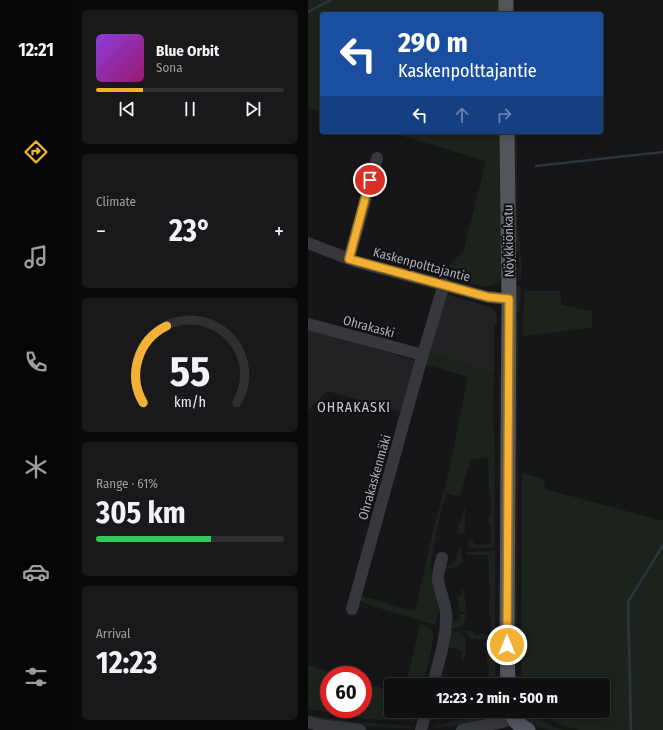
<!DOCTYPE html>
<meta charset="utf-8">
<style>
:root{--surface:#101012;--page:#19191b;--text:#f1f3f6;--muted:#9c9d9f;--line:#303032;--accent:#f2b134}
body{margin:0;font-family:"Fira Sans Condensed",sans-serif;background:var(--page);color:var(--text);height:100vh;display:flex;flex-direction:column;font-size:15px;white-space:nowrap}
*{box-sizing:border-box;margin:0}
p{font-size:13px;color:var(--muted)}
.icon{flex:none;width:22px;height:22px;fill:none;stroke:currentColor;stroke-width:2;stroke-linecap:round;stroke-linejoin:round}
.map{position:relative;flex:1;overflow:hidden}
.details{display:flex;flex-direction:column;gap:10px;padding:10px;background:#09090a;width:236px}
.details>*{flex:none}
.banner{position:absolute;left:12px;top:12px;width:283px;height:122px;border-radius:4px;box-shadow:0 2px 10px #0003,0 0 0 1px var(--line);background:#1a4fa0;color:#fff;overflow:hidden}
.speed{position:absolute;left:12px;top:666px;display:flex;gap:8px;font-size:20px;font-weight:700;text-align:center}
.speed>*{display:grid;place-content:center;width:52px;height:52px;border-radius:50%;background:var(--surface);box-shadow:0 2px 10px #0003,0 0 0 1px var(--line);line-height:1}
.speed .limit{border:6px solid #d22;background:#fff;color:#111}
.pin{position:absolute;display:grid;place-items:center;width:34px;height:34px;color:#fff;margin:-17px;border:2px solid #fff;border-radius:50%;box-shadow:0 1px 4px #0007}
.me{position:absolute;width:44px;margin:-22px;rotate:0deg;stroke-linejoin:round;filter:drop-shadow(0 0 3px #0008)}
.turn{display:flex;align-items:center;gap:14px;height:84px;padding:0 12px;font-size:18px}
.turn .icon{width:52px;height:52px;stroke-width:2.5}
.turn b{display:block;font-size:28px;line-height:34px}
.lanes{display:flex;align-items:center;height:38px;padding:0 12px;background:#0003;justify-content:center;gap:20px;direction:ltr}
.lanes .off{opacity:.35}
.big{font-size:30px;font-weight:700;line-height:1.1}
.details .widget{flex:1;display:flex;flex-direction:column;justify-content:center;gap:6px;min-width:0;padding:0 14px;border-radius:6px;background:var(--page)}
.details .dial{align-items:center;gap:0}
.dial svg{height:104px;overflow:visible;fill:none;stroke:var(--line);stroke-width:7;stroke-linecap:round;text-anchor:middle}
.dial text{fill:var(--text);stroke:none}
.song{display:flex;align-items:center;gap:12px}
.cover{width:48px;height:48px;border-radius:6px;background:linear-gradient(135deg,hsl(270 70% 55%),hsl(320 70% 35%))}
.played{height:4px;border-radius:2px;background:linear-gradient(90deg,var(--accent) 25%,var(--line) 25%)}
.keys{display:flex;justify-content:space-around;direction:ltr}
.heat{display:flex;justify-content:space-between;align-items:center;font-size:22px;direction:ltr}
.charge{height:6px;border-radius:3px;background:linear-gradient(90deg,#34c759 61%,var(--line) 0)}
.trip{position:absolute;left:76px;top:678px;width:226px;height:40px;border-radius:4px;background:var(--surface);box-shadow:0 2px 10px #0003,0 0 0 1px var(--line);font-weight:700;line-height:40px;text-align:center}
main{display:flex;flex:1;min-height:0}
.tab-bar{display:flex;flex-direction:column;width:72px;justify-content:space-around;align-items:center;background:#060607;color:var(--muted)}
.tab-bar .icon{width:28px;height:28px}
.tab-bar .selected{color:var(--accent)}
.tab-bar b{font-size:18px;color:var(--text)}
.map>svg:first-child{display:block}
.built{fill:#222225}
.green{fill:#1c231d}
.lines{fill:none;stroke-linecap:round;stroke-linejoin:round}
.stream{stroke:#2c353c;stroke-width:2.5}
.minor{stroke:#37383d;stroke-width:12}
.major{stroke:#53555c;stroke-width:15}
.route-casing{stroke:#9d7322;stroke-width:10}
.route{stroke:#f2b134;stroke-width:7}
.labels{text-anchor:middle;stroke-width:4;stroke-linejoin:round;paint-order:stroke}
.street-label{font-size:13px;fill:#a8adb8;stroke:#111113}
.neighbourhood-label{font-size:14px;letter-spacing:1px;fill:#c9ccd4;stroke:#111113}
</style>
<main>
<nav class="tab-bar">
<b>12:21</b>
<svg class="icon selected" aria-label="directions" viewBox="0 0 24 24"><path d="M12 3l9 9-9 9-9-9zM9 14v-3h6M13 9l2 2-2 2"/></svg>
<svg class="icon" aria-label="music" viewBox="0 0 24 24"><path d="M9 18V5l10-2v13"/><circle cx="6" cy="18" r="3"/><circle cx="16" cy="16" r="3"/></svg>
<svg class="icon" aria-label="phone" viewBox="0 0 24 24"><path d="M5 4h4l2 5-3 2q2 4 5 5l2-3 5 2v4C11 20 4 13 5 4z"/></svg>
<svg class="icon" aria-label="climate" viewBox="0 0 24 24"><path d="M12 3v18M4 7l16 10M4 17L20 7"/></svg>
<svg class="icon" aria-label="car" viewBox="0 0 24 24"><path d="M5 17H2v-5l4-1 3-4h7l3 4 3 1v5h-3M9 17h6M6 11h13"/><circle cx="7" cy="17" r="2"/><circle cx="17" cy="17" r="2"/></svg>
<svg class="icon" aria-label="filters" viewBox="0 0 24 24"><path d="M4 7h16M4 17h16"/><circle cx="9" cy="7" r="2"/><circle cx="15" cy="17" r="2"/></svg>
</nav>
<section class="details">
<div class="widget">
<div class="song"><i class="cover"></i><div><b>Blue Orbit</b><p>Sona</p></div></div>
<div class="played"></div>
<div class="keys"><svg class="icon" aria-label="previous" viewBox="0 0 24 24"><path d="M18 5L8 12l10 7zM5 5v14"/></svg><svg class="icon" aria-label="pause" viewBox="0 0 24 24"><path d="M8 5v14M16 5v14"/></svg><svg class="icon" aria-label="next" viewBox="0 0 24 24"><path d="M6 5l10 7-10 7zM19 5v14"/></svg></div>
</div>
<div class="widget"><p>Climate</p>
<div class="heat"><a>−</a><b class="big">23°</b><a>+</a></div>
</div>
<div class="widget dial"><svg viewBox="0 0 100 80">
<path d="M14 69A42 42 0 1 1 86 69"/>
<path d="M14 69A42 42 0 0 1 32 10" stroke="#f2b134"/>
<text x="50" y="56" font-size="32" font-weight="700">55</text>
<text x="50" y="72" font-size="11">km/h</text>
</svg></div>
<div class="widget"><p>Range · 61%</p><b class="big">305 km</b><div class="charge"></div></div>
<div class="widget"><p>Arrival</p><b class="big">12:23</b></div>
</section>
<div class="map">
<svg width="355" height="730" viewBox="0 0 355 730">
<rect width="100%" height="100%" fill="#161618"/>
<path class="built" d="M137,294L179,306L184,308L187,312L189,316V323L186,327V374L119,353Z
M0,329L106,360L109,366L99,413L19,391L0,411Z"/>
<path class="green" d="M0,0H193V14H14V112L0,108Z
M81,132H193L194,275L191,281L187,284L181,286H173L165,284L157,280L147,273L137,270L156,250L178,161Z
M204,132H209V223L213,249L211,252H208L204,235Z
M211,256L214,258L213,278L212,279H210Z
M207,285L213,287L211,311L209,312H207Z
M217,291H252L254,305L284,311V328L215,336V320Z
M208,319L210,320L209,639H206Z
M119,353L186,374L185,412L187,458L186,548H162L160,547L161,540H165V543L168,545L183,544V525H181V514H183V495L181,494L180,458L163,459L152,497L138,493L127,536L133,538L132,539L128,538L123,563L124,579L131,607L128,623L127,625L64,606L49,599L50,595L107,611L124,536L142,467L160,377L116,364Z
M191,376H192L195,392L192,660Z
M214,473L236,479L237,489L355,521V730H272L249,724L229,711H295V685H214L213,644Z
M156,508L157,509V533L153,532L152,533H149Z
M151,546H154L153,551L155,563L151,564V566L138,569V571L136,572V576H135L136,567L144,565L147,563Z
M187,551V639H165L162,638L158,631H165V634L167,635L183,634V615L181,614V604L182,603V583H181L180,555H157L159,552H161Z
M155,589L158,604V612H152L149,596L154,595L153,590Z
M139,592H140L146,621L152,620L151,614H158C156,627 155,628 142,628Z
M112,624C120,627 124,628 126,637L115,685H98Z
M140,631C144,631 149,631 153,633C160,638 159,652 156,659H153L155,651L141,647L139,654Z
M175,642H188L187,685H179V680H181V665H179V652H181V645H175Z
M0,665L31,675H21V709H55V682L83,691V711H109L107,721L58,719L0,709Z
M122,711H165L134,719L119,721Z
M178,711H184L187,715L162,723L126,728L125,726L151,720Z
M210,711H224C233,720 243,727 255,730C238,730 219,728 210,711Z
M0,715L49,722L104,726L103,729C69,727 34,723 0,717Z"/>
<g class="lines">
<path class="stream" d="M0,12L23,0
M228,166L355,152
M323,730L320,602L355,545"/>
<path class="minor" d="M0,243L49,262L180,297L201,299
M41,259L69,158
M0,324L115,355
M44,609L112,364L136,284
M125,685C130,662 139,639 138,615C138,603 131,591 130,579C130,572 132,565 134,558
M0,722L12,725L52,730
M113,730L118,711
M154,730L194,722L205,718"/>
<path class="major" d="M198,0V14
M199,132L201,299L199,645L200,685
M204,711C206,723 210,724 220,730"/>
</g>
<g class="lines">
<defs>
<path id="route" d="M62,180L41,259L180,297L201,299L199,645"/>
</defs>
<use href="#route" class="route-casing"/>
<use href="#route" class="route"/>
</g>
<g class="labels">
<g class="street-label">
<text transform="translate(200 241) rotate(-91)" y="5">Nöykkiönkatu</text>
<text transform="translate(114 264) rotate(15)" y="5">Kaskenpolttajantie</text>
<text transform="translate(61 326) rotate(15)" y="5">Ohrakaski</text>
<text transform="translate(66 477) rotate(-74)" y="5">Ohrakaskenmäki</text>
</g>
<g class="neighbourhood-label">
<text x="46" y="412">OHRAKASKI</text>
</g>
</g>
</svg>
<div class="speed"><div class="limit">60</div></div>
<div class="pin" style="left:62px;top:180px;background:#d93025"><svg class="icon" aria-label="arrive" viewBox="0 0 24 24"><path d="M6 21V4h12l-3 4 3 4H6"/></svg></div>
<svg class="me" style="left:199px;top:645px" viewBox="-20 -20 40 40"><circle r="17" fill="#f2b134" stroke="#fff" stroke-width="3"/><path d="M0-11L8 9 0 5-8 9z" fill="#fff"/></svg>
<div class="trip">12:23 · 2 min · 500 m</div>
<div class="banner">
<div class="turn"><svg class="icon" aria-label="left" viewBox="0 0 24 24"><path d="M17 20v-9H6M10 6l-5 5 5 5"/></svg><div><b>290 m</b>Kaskenpolttajantie</div></div>
<div class="lanes"><svg class="icon" aria-label="left" viewBox="0 0 24 24"><path d="M17 20v-9H6M10 6l-5 5 5 5"/></svg><svg class="icon off" aria-label="ahead" viewBox="0 0 24 24"><path d="M12 20V5M6 11l6-6 6 6"/></svg><svg class="icon off" aria-label="right" viewBox="0 0 24 24"><path d="M7 20v-9h11M14 6l5 5-5 5"/></svg></div>
</div>
</div>
</main>
